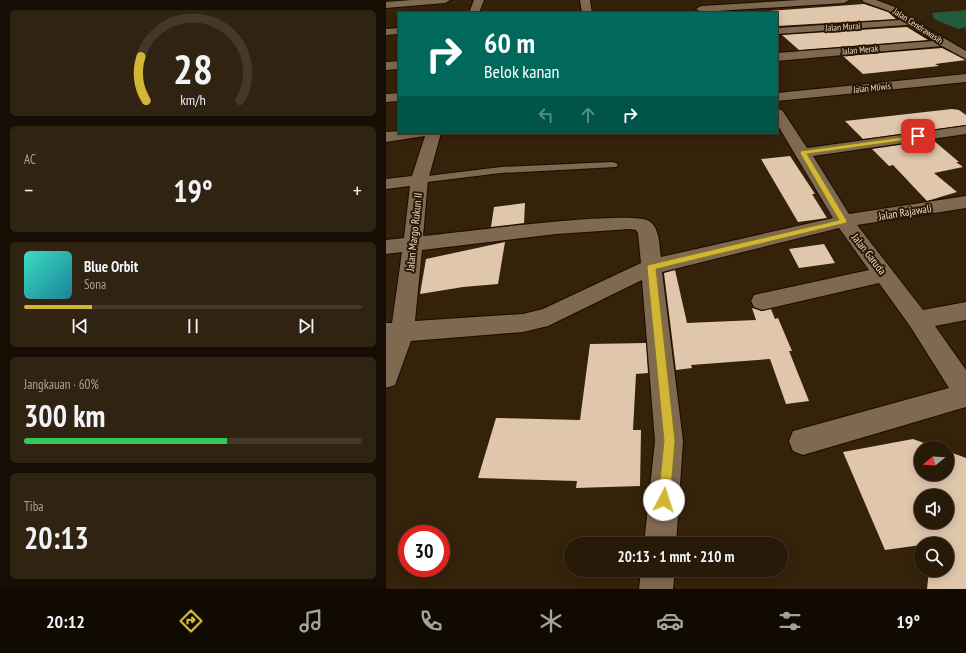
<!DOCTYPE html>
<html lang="id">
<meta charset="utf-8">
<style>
:root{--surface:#281a08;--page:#302312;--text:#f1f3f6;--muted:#a5a19c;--line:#443829;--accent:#d2b736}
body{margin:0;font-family:"PT Sans Narrow",sans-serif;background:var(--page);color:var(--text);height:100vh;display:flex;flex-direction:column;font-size:15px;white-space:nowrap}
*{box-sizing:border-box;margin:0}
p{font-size:13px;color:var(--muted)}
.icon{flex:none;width:22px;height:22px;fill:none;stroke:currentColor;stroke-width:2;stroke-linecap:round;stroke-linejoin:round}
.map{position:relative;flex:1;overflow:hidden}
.sheet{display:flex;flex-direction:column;gap:10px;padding:10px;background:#160e04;width:386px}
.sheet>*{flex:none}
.banner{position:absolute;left:12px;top:12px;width:380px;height:122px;border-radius:0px;box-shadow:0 2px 10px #0003,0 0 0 1px var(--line);background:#00695c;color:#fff;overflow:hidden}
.needle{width:26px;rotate:252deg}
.controls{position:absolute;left:528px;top:441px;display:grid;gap:8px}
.controls a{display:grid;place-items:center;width:40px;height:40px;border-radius:50%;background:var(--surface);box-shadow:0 2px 10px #0003,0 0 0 1px var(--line);font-size:20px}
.speed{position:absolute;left:12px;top:525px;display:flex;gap:8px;font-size:20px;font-weight:700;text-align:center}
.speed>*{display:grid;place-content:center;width:52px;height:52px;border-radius:50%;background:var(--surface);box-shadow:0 2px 10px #0003,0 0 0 1px var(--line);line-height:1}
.speed .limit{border:6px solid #d22;background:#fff;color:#111}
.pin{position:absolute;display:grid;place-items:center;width:34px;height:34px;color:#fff;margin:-17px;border-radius:8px;box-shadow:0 2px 6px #0006}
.me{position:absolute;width:44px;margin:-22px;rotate:5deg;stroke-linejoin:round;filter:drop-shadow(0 0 3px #0008)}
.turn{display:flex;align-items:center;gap:14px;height:84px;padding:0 20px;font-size:18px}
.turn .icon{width:52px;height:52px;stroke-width:2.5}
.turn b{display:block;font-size:28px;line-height:34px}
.lanes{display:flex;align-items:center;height:38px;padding:0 20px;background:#0003;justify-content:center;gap:20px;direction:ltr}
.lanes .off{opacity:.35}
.big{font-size:30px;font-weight:800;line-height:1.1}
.sheet .widget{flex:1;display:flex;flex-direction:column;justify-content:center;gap:6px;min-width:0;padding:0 14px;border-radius:6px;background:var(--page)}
.sheet .dial{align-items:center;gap:0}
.dial svg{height:104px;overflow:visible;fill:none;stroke:var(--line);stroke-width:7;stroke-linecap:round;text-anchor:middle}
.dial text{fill:var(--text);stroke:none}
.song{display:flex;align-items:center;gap:12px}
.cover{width:48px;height:48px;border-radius:6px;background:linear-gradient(135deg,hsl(170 70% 55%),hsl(190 70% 35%))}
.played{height:4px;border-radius:2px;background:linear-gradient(90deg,var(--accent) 20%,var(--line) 20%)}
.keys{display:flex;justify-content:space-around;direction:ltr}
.heat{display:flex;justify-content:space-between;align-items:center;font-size:22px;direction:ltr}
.charge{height:6px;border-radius:3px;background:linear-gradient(90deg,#34c759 60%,var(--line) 0)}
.trip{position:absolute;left:178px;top:537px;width:224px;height:40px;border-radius:20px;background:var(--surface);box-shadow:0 2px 10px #0003,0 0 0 1px var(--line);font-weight:800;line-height:40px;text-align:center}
.tab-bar{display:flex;height:64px;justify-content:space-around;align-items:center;background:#100a03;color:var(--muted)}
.tab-bar .icon{width:28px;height:28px}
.tab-bar .current{color:var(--accent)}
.tab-bar b{font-size:18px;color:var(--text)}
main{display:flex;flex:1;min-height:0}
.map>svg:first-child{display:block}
.green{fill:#215b3c}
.building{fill:#e0c7ac;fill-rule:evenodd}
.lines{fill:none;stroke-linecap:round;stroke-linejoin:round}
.service-casing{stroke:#1c0b00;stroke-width:2}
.minor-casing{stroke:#1c0b00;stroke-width:2}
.service{fill:#806951;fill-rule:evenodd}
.minor{fill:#806951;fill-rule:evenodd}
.route{fill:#d2b736;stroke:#887723}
.labels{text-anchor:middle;stroke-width:4;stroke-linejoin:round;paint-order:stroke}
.far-street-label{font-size:9px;fill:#e8dbce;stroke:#2b1903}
.street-label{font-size:11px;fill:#e8dbce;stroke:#2b1903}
</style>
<main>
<section class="sheet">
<div class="widget dial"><svg viewBox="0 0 100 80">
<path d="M14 69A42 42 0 1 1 86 69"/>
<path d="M14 69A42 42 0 0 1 10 35" stroke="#d2b736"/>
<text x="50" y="56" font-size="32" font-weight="700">28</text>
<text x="50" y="72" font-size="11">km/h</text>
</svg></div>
<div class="widget"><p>AC</p>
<div class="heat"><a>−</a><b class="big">19°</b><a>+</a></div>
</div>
<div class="widget">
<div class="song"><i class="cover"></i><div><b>Blue Orbit</b><p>Sona</p></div></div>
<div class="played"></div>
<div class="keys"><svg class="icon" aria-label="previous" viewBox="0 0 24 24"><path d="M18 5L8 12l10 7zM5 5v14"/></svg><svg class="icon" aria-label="pause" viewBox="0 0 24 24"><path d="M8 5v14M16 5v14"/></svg><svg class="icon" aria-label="next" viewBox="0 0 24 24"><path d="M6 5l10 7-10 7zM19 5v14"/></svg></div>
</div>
<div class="widget"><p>Jangkauan · 60%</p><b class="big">300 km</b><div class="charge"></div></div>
<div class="widget"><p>Tiba</p><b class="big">20:13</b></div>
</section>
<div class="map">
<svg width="580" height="589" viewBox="0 0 580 589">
<rect width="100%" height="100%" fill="#35220b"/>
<path class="green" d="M580,10V27L572,29L548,19L546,13Z"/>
<path class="building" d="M478,4L502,12L510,19L391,26V13L370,12Z
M521,27L542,40L413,50L396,35Z
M556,48L580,60L549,64L553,66L477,74L457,56Z
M566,109L573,110L580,115V125L477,139L459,121Z
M547,140L573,162H570L577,167L548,173L571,192L541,201L507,165L503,166L486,149Z
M404,156L429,194H426L441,218L412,222L375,159Z
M139,203L138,223L105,227L108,207Z
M119,242L112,284L77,287L34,294L40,259Z
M438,244L449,263L413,268L403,249Z
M289,270L301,323L370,320L366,308L376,311L385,309L389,319L392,318L406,351H403L423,401L400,404L384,359L305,365L306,368L290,370L278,273Z
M260,343L262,373L250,374L247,430H255L254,486L190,488L191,481L92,478L110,418L194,420L204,344Z
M527,439L552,448H535V474H561V451L580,458V589H541L543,570H561V544H535V545L499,550L457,452ZM535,496H561V522H535Z"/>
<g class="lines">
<defs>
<path id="service" d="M226,162L230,163L232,165L230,167L115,173L33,183L29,182L27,180L29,178L33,177L115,167Z"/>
<path id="minor" d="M26,0H64L59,3L0,8V2Z
M88,0H98L93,13H83Z
M194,0H204L206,13H196Z
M414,0H463L458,3L315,12L310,9L315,6Z
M476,0H490L509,7L527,20L580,51V59L556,46L391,61V53L547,41L521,25L391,34V28L514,20L503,11L478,2Z
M13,28V34L0,35V29Z
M13,61V69L0,70V62Z
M580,74V82L391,101V93Z
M13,93V101L0,102V94Z
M391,109L396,110L421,148L580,126V134L427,156L463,214L580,196V208L471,225L537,310L580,302V320L549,326L580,370V407L417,455L407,451L403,441L407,431L563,388L524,326L493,283L376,310L368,307L365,301L368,295L483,270L453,228L276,272L297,441L290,544H258L269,441L256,280L162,326L137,332L25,341L9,385L0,388V323H6L16,252L0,254V240L18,238L24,186L0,189V179L26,176L39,136L0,142V132L13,131V133H55L42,180L37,236C70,233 245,209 263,221C274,228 273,245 275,257L447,218L391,124ZM244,229L250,230L252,233L255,263L157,309L137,314L29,321L36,250L170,234Z
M255,570H289L287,589H253Z"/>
</defs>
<use href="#service" class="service-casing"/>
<use href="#minor" class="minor-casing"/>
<use href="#service" class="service"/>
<use href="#minor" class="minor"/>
</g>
<path class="route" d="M532,135L536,136L535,138L421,154L461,221L460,223L270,269L289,441L284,500L283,504L278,506L273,504L272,500L278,441L261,267L262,265L453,220L414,153L415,151Z"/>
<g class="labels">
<g class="far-street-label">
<text transform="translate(532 26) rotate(33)" y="3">Jalan Cendrawasih</text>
<text transform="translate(457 27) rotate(-4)" y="3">Jalan Murai</text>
<text transform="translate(474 50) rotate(-5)" y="3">Jalan Merak</text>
<text transform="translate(486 88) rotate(-6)" y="3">Jalan Mliwis</text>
</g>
<g class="street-label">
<text transform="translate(519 212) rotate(-9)" y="4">Jalan Rajawali</text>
<text transform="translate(28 232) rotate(-84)" y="4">Jalan Margo Rukun II</text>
<text transform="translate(483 254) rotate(52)" y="4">Jalan Garuda</text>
</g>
</g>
</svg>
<div class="controls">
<a><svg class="needle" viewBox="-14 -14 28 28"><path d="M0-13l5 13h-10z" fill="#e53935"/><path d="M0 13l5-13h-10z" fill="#a5a19c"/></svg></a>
<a><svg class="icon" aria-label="sound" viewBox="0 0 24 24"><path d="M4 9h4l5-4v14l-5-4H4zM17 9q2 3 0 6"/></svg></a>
<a><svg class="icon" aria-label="search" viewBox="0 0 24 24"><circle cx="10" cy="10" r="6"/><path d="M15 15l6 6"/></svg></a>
</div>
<div class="speed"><div class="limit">30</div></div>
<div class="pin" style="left:532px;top:136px;background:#d93025"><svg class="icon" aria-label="arrive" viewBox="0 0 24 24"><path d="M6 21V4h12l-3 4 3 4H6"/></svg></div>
<svg class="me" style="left:278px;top:500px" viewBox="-20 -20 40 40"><circle r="19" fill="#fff"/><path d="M0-13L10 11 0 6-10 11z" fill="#d2b736"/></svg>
<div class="trip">20:13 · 1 mnt · 210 m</div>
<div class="banner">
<div class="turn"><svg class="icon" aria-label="right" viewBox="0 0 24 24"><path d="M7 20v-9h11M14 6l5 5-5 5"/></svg><div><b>60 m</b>Belok kanan</div></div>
<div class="lanes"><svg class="icon off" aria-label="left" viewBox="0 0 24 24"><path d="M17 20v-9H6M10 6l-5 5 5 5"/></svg><svg class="icon off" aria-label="ahead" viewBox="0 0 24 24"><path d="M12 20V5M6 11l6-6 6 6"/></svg><svg class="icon" aria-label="right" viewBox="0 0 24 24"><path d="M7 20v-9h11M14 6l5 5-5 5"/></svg></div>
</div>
</div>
</main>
<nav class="tab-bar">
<b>20:12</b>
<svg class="icon current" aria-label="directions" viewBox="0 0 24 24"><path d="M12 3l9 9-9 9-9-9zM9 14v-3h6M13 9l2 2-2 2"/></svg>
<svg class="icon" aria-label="music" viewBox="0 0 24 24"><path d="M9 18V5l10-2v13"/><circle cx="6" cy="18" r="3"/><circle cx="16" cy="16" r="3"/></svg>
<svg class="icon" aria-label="phone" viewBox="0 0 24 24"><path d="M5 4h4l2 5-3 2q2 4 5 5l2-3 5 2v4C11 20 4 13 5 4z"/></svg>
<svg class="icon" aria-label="climate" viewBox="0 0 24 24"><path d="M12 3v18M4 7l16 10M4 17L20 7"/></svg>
<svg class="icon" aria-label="car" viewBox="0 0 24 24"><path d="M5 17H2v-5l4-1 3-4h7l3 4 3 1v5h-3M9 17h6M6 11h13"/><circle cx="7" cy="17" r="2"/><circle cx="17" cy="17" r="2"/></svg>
<svg class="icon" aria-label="filters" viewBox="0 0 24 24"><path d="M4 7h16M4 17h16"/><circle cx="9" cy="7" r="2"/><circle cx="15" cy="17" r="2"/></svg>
<b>19°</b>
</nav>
